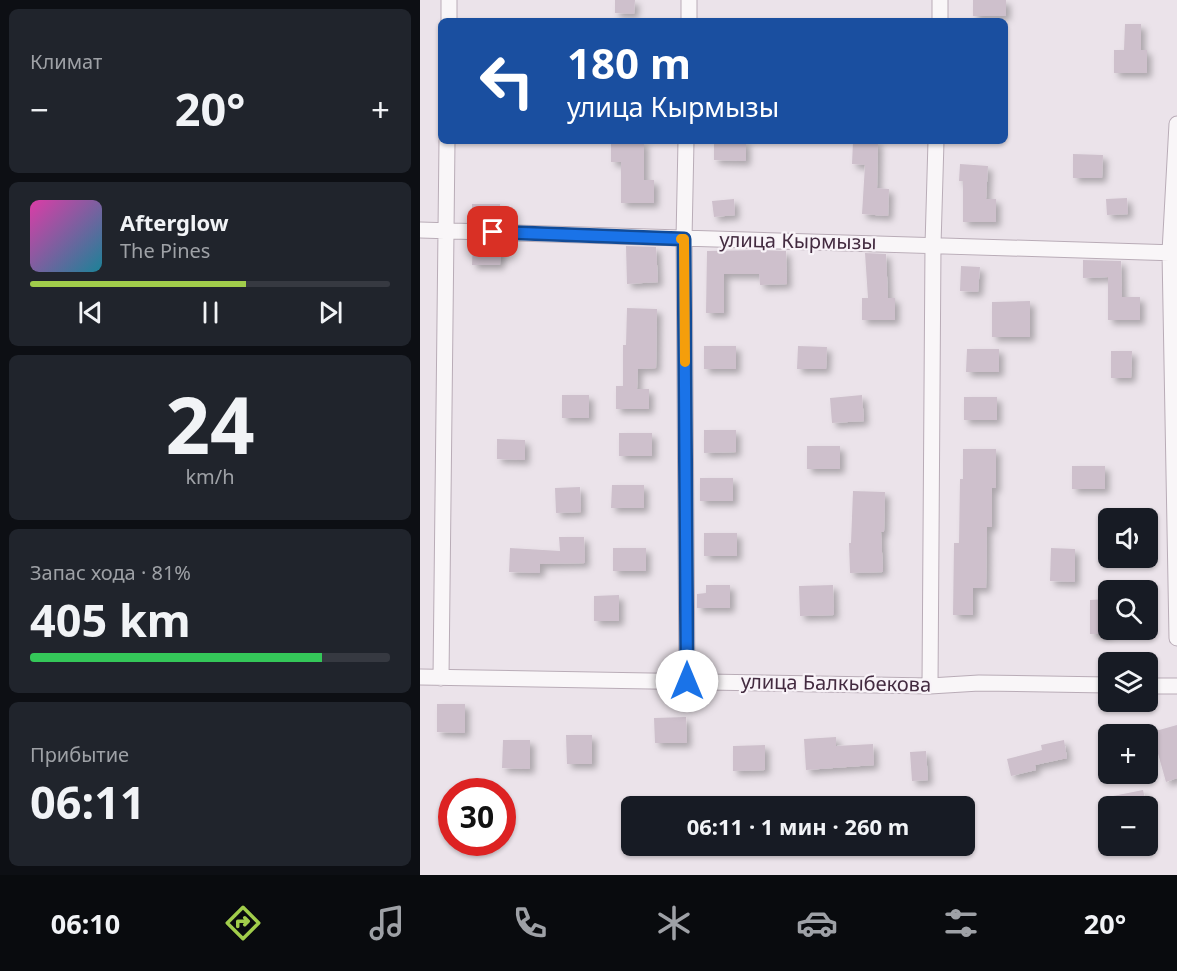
<!DOCTYPE html>
<html lang="ru">
<meta charset="utf-8">
<style>
:root{--surface:#171b24;--page:#20242c;--text:#f1f3f6;--muted:#9ea1a6;--line:#363941;--accent:#a1cd4b}
body{margin:0;font-family:"Noto Sans",sans-serif;background:var(--page);color:var(--text);height:100vh;display:flex;flex-direction:column;font-size:22px;white-space:nowrap}
*{box-sizing:border-box;margin:0}
p{font-size:20px;color:var(--muted)}
.icon{flex:none;width:33px;height:33px;fill:none;stroke:currentColor;stroke-width:2;stroke-linecap:round;stroke-linejoin:round}
.map{position:relative;flex:1;overflow:hidden}
.details{display:flex;flex-direction:column;gap:9px;padding:9px;background:#0d0f14;width:420px}
.details>*{flex:none}
.banner{position:absolute;left:18px;top:18px;width:570px;height:126px;border-radius:9px;box-shadow:0 2px 4px #0004;background:#1a4fa0;color:#fff;overflow:hidden}
.fabs{position:absolute;left:678px;top:508px;display:grid;gap:12px}
.fabs a{display:grid;place-items:center;width:60px;height:60px;border-radius:9px;background:var(--surface);box-shadow:0 2px 4px #0004;font-size:30px}
.speed{position:absolute;left:18px;top:778px;display:flex;gap:12px;font-size:30px;font-weight:700;text-align:center}
.speed>*{display:grid;place-content:center;width:78px;height:78px;border-radius:50%;background:var(--surface);box-shadow:0 2px 4px #0004;line-height:1}
.speed .limit{border:9px solid #d22;background:#fff;color:#111}
.pin{position:absolute;display:grid;place-items:center;width:51px;height:51px;color:#fff;margin:-26px;border-radius:12px;box-shadow:0 3px 9px #0006}
.me{position:absolute;width:66px;margin:-33px;rotate:0deg;stroke-linejoin:round;filter:drop-shadow(0 0 4px #0008)}
.turn{display:flex;align-items:center;gap:21px;height:126px;padding:0 30px;font-size:27px}
.turn .icon{width:78px;height:78px;stroke-width:2.5}
.turn b{display:block;font-size:42px;line-height:51px}
.big{font-size:45px;font-weight:700;line-height:1.1}
.details .widget{flex:1;display:flex;flex-direction:column;justify-content:center;gap:9px;min-width:0;padding:0 21px;border-radius:9px;background:var(--page)}
.details .dial{align-items:center;gap:0}
.dial b{font-size:78px;line-height:1}
.song{display:flex;align-items:center;gap:18px}
.cover{width:72px;height:72px;border-radius:9px;background:linear-gradient(135deg,hsl(320 70% 55%),hsl(190 70% 35%))}
.played{height:6px;border-radius:3px;background:linear-gradient(90deg,var(--accent) 60%,var(--line) 60%)}
.keys{display:flex;justify-content:space-around;direction:ltr}
.heat{display:flex;justify-content:space-between;align-items:center;font-size:33px;direction:ltr}
.charge{height:9px;border-radius:4px;background:linear-gradient(90deg,#34c759 81%,var(--line) 0)}
.trip{position:absolute;left:201px;top:796px;width:354px;height:60px;border-radius:9px;background:var(--surface);box-shadow:0 2px 4px #0004;font-weight:700;line-height:60px;text-align:center}
.dock{display:flex;height:96px;justify-content:space-around;align-items:center;background:#090b0e;color:var(--muted)}
.dock .icon{width:42px;height:42px}
.dock .active{color:var(--accent)}
.dock b{font-size:27px;color:var(--text)}
main{display:flex;flex:1;min-height:0}
.map>svg:first-child{display:block}
.building{fill:#cec0cc;filter:url(#shadow)}
.lines{fill:none;stroke-linecap:round;stroke-linejoin:round}
.street-casing{stroke:#b9acb7;stroke-width:17}
.street{stroke:#f9f6f8;stroke-width:15}
.route-casing{stroke:#114b97;stroke-width:15}
.route{stroke:#1a73e8;stroke-width:10}
.slow{stroke:#f59e0b;stroke-width:10}
.labels{text-anchor:middle;stroke-width:4.5;stroke-linejoin:round;paint-order:stroke}
.street-label{font-size:20px;fill:#432b40;stroke:#f8f3f8}
</style>
<main>
<section class="details">
<div class="widget"><p>Климат</p>
<div class="heat"><a>−</a><b class="big">20°</b><a>+</a></div>
</div>
<div class="widget">
<div class="song"><i class="cover"></i><div><b>Afterglow</b><p>The Pines</p></div></div>
<div class="played"></div>
<div class="keys"><svg class="icon" aria-label="previous" viewBox="0 0 24 24"><path d="M18 5L8 12l10 7zM5 5v14"/></svg><svg class="icon" aria-label="pause" viewBox="0 0 24 24"><path d="M8 5v14M16 5v14"/></svg><svg class="icon" aria-label="next" viewBox="0 0 24 24"><path d="M6 5l10 7-10 7zM19 5v14"/></svg></div>
</div>
<div class="widget dial"><b>24</b><p>km/h</p></div>
<div class="widget"><p>Запас хода · 81%</p><b class="big">405 km</b><div class="charge"></div></div>
<div class="widget"><p>Прибытие</p><b class="big">06:11</b></div>
</section>
<div class="map">
<svg width="757" height="875" viewBox="0 0 757 875">
<defs>
<filter id="shadow"><feDropShadow dx="4.5" dy="4.5" stdDeviation="3" flood-color="#0004"/></filter>
</defs>
<rect width="100%" height="100%" fill="#ebe3ea"/>
<path class="building" d="M195,0H215L214,14L195,13Z
M553,0H586V16H553Z
M705,24H721V50H727V73H694V50H704Z
M191,141H224V180H234V203H201V162H191Z
M294,141H326V161L294,160Z
M433,141H458L457,188L469,189L468,216L442,214L445,165L432,164Z
M653,154L683,155L682,178H653Z
M540,164L568,166L566,199H576V222H543V181H539Z
M707,198L708,214L687,215L686,199Z
M314,199L315,215L294,217L292,201Z
M52,204H80V217L52,218Z
M53,241L81,242L80,265H52Z
M206,246L236,247L238,282L207,284Z
M339,250L366,251L367,284L340,285L339,274H304V313H286L287,251Z
M445,253L466,254L468,298H475V320H442V298H448Z
M663,260L701,261L702,297H720V320H688V277L663,278Z
M541,266L560,267L558,292L540,291Z
M610,301V337H572V302Z
M207,308L237,309L236,368L218,369L217,389H229V409H196V386H203V345H206Z
M284,346H316V369H284Z
M378,346L407,347L406,369H377Z
M547,349H579V372H546Z
M691,351H712L711,378H691Z
M142,395H169V418H142Z
M442,395L444,421L412,423L410,398Z
M544,397H577V420H544Z
M284,430H316V452L284,453Z
M199,433H232V456H199Z
M77,439L105,440V460L77,459Z
M387,446H420V469H387Z
M543,449H576V488H572V527H567L566,588H553V615H533L534,543H539L540,479H543Z
M652,466H685V489H652Z
M280,478H313V501H280Z
M192,485H224V508H191Z
M160,487L161,512L136,513L135,488Z
M433,491L465,492L464,532H461L463,572L430,573L429,543H431Z
M284,533H317V556H284Z
M139,537H164L165,563L120,564V573L89,572L90,548L140,551Z
M193,548H226V571H193Z
M631,548L655,549V582L630,581Z
M286,585H310V608H277V594L286,593Z
M413,585L414,615L380,616L379,586Z
M199,595V621H174V596Z
M688,599V634H670V600Z
M17,704H45V733L17,732Z
M266,717L267,743H235L234,718Z
M757,725V778L746,782L732,732Z
M146,735H172V764H147Z
M416,737V746L453,744L454,765L386,770L384,739Z
M83,740H110V769L82,768Z
M644,740L647,758L615,765L616,770L591,776L587,759L622,750L621,745Z
M345,745V770L313,771V746Z
M506,751L508,780L492,781L490,752Z
M723,790L727,807H696L693,796Z"/>
<g class="lines">
<defs>
<path id="street" d="M29,21V0
M269,21V0
M520,21V0
M757,124L750,252L757,638
M266,141L264,239L267,681
M0,230L757,253
M0,677L510,686L559,683L688,685
M21,678L27,141
M510,686L513,245L516,141
M728,686H757"/>
</defs>
<use href="#street" class="street-casing"/>
<use href="#street" class="street"/>
</g>
<g class="lines">
<defs>
<path id="route" d="M73,232L264,239L267,681"/>
</defs>
<use href="#route" class="route-casing"/>
<use href="#route" class="route"/>
<path class="slow" d="M261,239H264L265,362"/>
</g>
<g class="labels">
<g class="street-label">
<text transform="translate(378 241) rotate(1)" y="7">улица Кырмызы</text>
<text transform="translate(416 683) rotate(1)" y="7">улица Балкыбекова</text>
</g>
</g>
</svg>
<div class="fabs">
<a><svg class="icon" aria-label="sound" viewBox="0 0 24 24"><path d="M4 9h4l5-4v14l-5-4H4zM17 9q2 3 0 6"/></svg></a>
<a><svg class="icon" aria-label="search" viewBox="0 0 24 24"><circle cx="10" cy="10" r="6"/><path d="M15 15l6 6"/></svg></a>
<a><svg class="icon" aria-label="layers" viewBox="0 0 24 24"><path d="M12 4l9 5-9 5-9-5zM3 14l9 5 9-5"/></svg></a>
<a>+</a>
<a>−</a>
</div>
<div class="speed"><div class="limit">30</div></div>
<div class="pin" style="left:73px;top:232px;background:#d93025"><svg class="icon" aria-label="arrive" viewBox="0 0 24 24"><path d="M6 21V4h12l-3 4 3 4H6"/></svg></div>
<svg class="me" style="left:267px;top:681px" viewBox="-20 -20 40 40"><circle r="19" fill="#fff"/><path d="M0-13L10 11 0 6-10 11z" fill="#1a73e8"/></svg>
<div class="trip">06:11 · 1 мин · 260 m</div>
<div class="banner">
<div class="turn"><svg class="icon" aria-label="left" viewBox="0 0 24 24"><path d="M17 20v-9H6M10 6l-5 5 5 5"/></svg><div><b>180 m</b>улица Кырмызы</div></div>
</div>
</div>
</main>
<nav class="dock">
<b>06:10</b>
<svg class="icon active" aria-label="directions" viewBox="0 0 24 24"><path d="M12 3l9 9-9 9-9-9zM9 14v-3h6M13 9l2 2-2 2"/></svg>
<svg class="icon" aria-label="music" viewBox="0 0 24 24"><path d="M9 18V5l10-2v13"/><circle cx="6" cy="18" r="3"/><circle cx="16" cy="16" r="3"/></svg>
<svg class="icon" aria-label="phone" viewBox="0 0 24 24"><path d="M5 4h4l2 5-3 2q2 4 5 5l2-3 5 2v4C11 20 4 13 5 4z"/></svg>
<svg class="icon" aria-label="climate" viewBox="0 0 24 24"><path d="M12 3v18M4 7l16 10M4 17L20 7"/></svg>
<svg class="icon" aria-label="car" viewBox="0 0 24 24"><path d="M5 17H2v-5l4-1 3-4h7l3 4 3 1v5h-3M9 17h6M6 11h13"/><circle cx="7" cy="17" r="2"/><circle cx="17" cy="17" r="2"/></svg>
<svg class="icon" aria-label="filters" viewBox="0 0 24 24"><path d="M4 7h16M4 17h16"/><circle cx="9" cy="7" r="2"/><circle cx="15" cy="17" r="2"/></svg>
<b>20°</b>
</nav>
